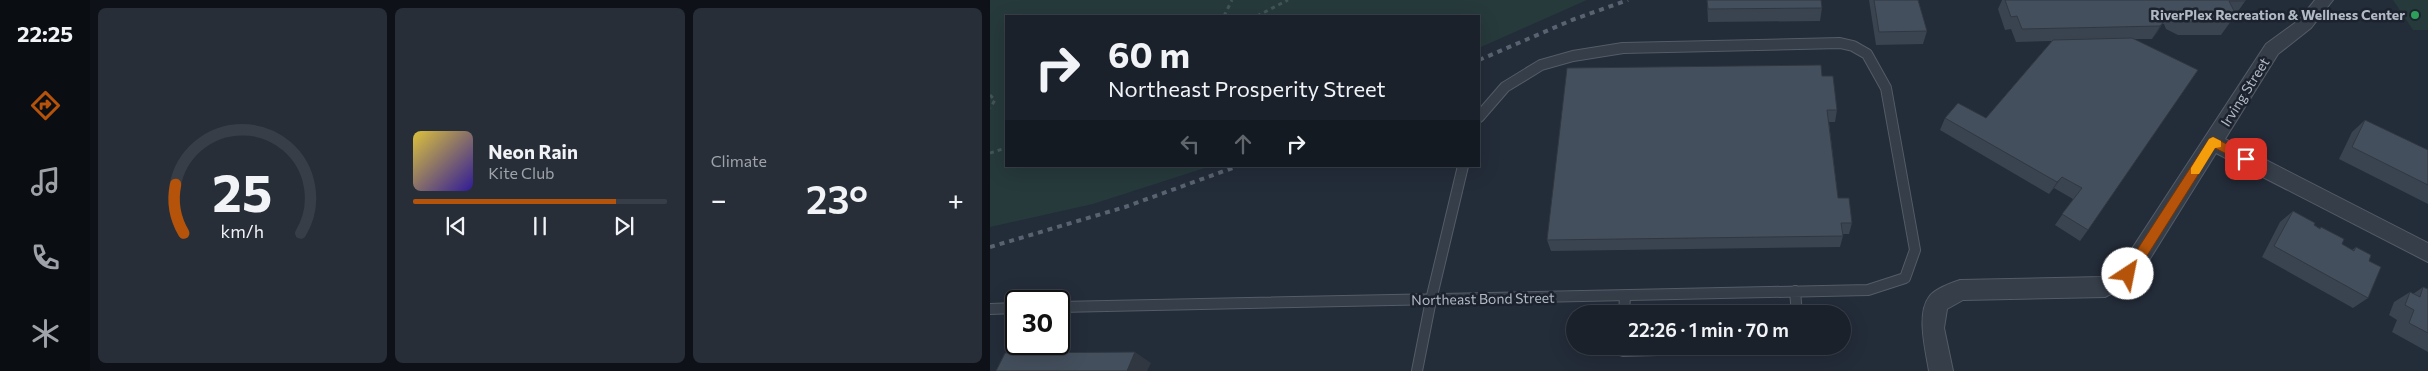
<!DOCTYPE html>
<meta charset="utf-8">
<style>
:root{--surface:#1a212b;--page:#272e37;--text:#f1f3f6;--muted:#9fa3a9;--line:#383e47;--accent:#b45309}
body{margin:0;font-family:Commissioner,sans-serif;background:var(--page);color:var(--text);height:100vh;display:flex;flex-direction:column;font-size:19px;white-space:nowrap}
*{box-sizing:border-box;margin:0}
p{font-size:16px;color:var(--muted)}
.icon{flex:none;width:28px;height:28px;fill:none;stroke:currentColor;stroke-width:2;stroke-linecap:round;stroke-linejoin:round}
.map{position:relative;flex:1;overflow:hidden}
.side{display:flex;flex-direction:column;gap:8px;padding:8px;background:#0e1218;width:900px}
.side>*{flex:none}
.guide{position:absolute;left:15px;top:15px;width:475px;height:152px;border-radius:0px;box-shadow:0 5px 20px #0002,0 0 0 1px var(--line);background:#1a212b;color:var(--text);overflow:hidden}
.speed{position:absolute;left:15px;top:290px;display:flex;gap:10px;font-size:25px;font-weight:700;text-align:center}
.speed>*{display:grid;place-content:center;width:65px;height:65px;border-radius:50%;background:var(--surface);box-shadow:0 5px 20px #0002,0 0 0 1px var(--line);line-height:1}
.speed .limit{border:2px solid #111;border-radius:8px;background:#fff;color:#111}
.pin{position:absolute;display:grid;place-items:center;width:42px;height:42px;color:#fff;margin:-21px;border-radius:10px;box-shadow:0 2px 8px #0006}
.me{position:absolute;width:55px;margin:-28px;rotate:34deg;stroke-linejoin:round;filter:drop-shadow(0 0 4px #0008)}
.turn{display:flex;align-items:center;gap:18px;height:105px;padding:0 20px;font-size:22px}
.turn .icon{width:65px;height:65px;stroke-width:2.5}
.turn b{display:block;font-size:35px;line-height:42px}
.lanes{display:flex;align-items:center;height:48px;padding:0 20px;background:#0003;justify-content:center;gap:25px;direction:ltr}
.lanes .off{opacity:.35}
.big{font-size:38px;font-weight:600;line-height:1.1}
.side .tile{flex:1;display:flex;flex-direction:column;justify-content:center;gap:8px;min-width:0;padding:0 18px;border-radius:8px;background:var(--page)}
.side .dial{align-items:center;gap:0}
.dial svg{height:130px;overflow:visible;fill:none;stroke:var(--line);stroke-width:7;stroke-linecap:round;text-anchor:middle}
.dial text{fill:var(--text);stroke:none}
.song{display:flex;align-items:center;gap:15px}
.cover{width:60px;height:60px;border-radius:8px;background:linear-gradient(135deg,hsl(50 70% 55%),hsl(250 70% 35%))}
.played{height:5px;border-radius:2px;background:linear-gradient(90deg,var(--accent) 80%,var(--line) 80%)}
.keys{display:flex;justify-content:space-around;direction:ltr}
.heat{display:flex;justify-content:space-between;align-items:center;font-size:28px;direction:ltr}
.side .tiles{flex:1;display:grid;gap:8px;grid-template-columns:repeat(3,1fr)}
.trip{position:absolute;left:576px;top:305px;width:285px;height:50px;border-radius:25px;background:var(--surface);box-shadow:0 5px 20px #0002,0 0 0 1px var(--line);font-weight:600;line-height:50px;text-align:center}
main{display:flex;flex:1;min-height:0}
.tabs{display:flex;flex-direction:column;width:90px;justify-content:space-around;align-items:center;background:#0a0d11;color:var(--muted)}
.tabs .icon{width:35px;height:35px}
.tabs .selected{color:var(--accent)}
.tabs b{font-size:22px;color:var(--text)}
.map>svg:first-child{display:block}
.green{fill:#26393b}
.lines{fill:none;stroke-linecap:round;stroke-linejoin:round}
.service-casing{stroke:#545c67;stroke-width:12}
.minor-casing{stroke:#545c67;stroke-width:2}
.path{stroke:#435457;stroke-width:3;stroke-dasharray:4 4;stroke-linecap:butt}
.service{stroke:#363e49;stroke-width:10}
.minor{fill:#363e49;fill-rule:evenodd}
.rail{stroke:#596270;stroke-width:4;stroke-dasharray:5 5;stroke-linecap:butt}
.wall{fill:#3a4450}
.shaded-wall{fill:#303741}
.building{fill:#444f5d;stroke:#303741}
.route{fill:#b45309;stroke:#753606}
.slow{fill:#f59e0b}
.leisure-dot{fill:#2e9e5b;stroke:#1c232e;stroke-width:2}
.labels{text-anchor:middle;stroke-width:5;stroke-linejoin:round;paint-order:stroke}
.poi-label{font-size:14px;font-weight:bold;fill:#b1b9c5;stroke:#1c232e;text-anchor:end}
.street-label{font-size:14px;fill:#b1b9c5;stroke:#1c232e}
</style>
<main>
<nav class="tabs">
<b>22:25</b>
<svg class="icon selected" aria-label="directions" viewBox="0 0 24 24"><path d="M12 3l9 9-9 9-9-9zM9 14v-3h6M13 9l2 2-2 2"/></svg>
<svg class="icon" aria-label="music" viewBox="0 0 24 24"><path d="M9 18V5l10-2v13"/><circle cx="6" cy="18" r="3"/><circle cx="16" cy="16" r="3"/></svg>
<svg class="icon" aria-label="phone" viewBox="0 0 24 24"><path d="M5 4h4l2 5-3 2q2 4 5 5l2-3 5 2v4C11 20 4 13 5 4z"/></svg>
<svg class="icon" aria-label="climate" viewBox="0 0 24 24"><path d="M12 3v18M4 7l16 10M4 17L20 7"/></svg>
</nav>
<section class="side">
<div class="tiles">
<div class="tile dial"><svg viewBox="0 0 100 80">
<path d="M14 69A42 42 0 1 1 86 69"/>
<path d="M14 69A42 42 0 0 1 9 39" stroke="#b45309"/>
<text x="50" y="56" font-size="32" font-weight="700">25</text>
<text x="50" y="72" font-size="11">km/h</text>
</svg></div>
<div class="tile">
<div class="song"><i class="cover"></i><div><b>Neon Rain</b><p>Kite Club</p></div></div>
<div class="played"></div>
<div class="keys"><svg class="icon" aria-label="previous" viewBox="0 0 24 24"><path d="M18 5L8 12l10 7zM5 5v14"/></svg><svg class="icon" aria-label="pause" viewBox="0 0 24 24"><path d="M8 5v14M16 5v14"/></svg><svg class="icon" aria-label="next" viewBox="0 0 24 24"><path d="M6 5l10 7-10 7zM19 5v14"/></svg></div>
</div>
<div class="tile"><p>Climate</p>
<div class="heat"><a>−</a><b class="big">23°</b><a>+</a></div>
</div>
</div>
</section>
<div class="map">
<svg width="1438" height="371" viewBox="0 0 1438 371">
<rect width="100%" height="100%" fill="#232c39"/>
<path class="green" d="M0,0H597L489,48V16H16V166H221L103,204L0,227Z
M1403,0H1438V30H1423Z"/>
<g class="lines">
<defs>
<path id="service" d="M805,291L807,314
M69,307L878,290L915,278L925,250L896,88L877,54L863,46L850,43L633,48L583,56L551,65L515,87L489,117
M0,309L26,308
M634,314L635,296
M633,346V351L810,346
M427,371L441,300L473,166"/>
<path id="minor" d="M1325,0H1343L1321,28L1288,54L1235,139L1438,243V262L1226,153L1146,281L1115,297L973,300L957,309L954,328L963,371H939C936,352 926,314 939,297C944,289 961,283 970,280L1112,277L1130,267L1276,44L1309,20Z"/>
</defs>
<use href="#service" class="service-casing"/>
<use href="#minor" class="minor-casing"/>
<path class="path" d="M234,16L242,0
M267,16L298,0
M0,95L5,100L0,108
M0,153L16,148"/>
<use href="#service" class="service"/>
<use href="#minor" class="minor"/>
<path class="rail" d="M489,60L582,20L638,0
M0,247L135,207L248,166"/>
</g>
<path class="wall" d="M717,0L832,8L830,21L718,22Z
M879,0H928L937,31L933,44L886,45Z
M1012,0H1256L1231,35H1188L1176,29L1174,24H1172L1162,39H1145L1098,230L1090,241L1065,225L1083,199L1064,188L1059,194L950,130L955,118H996L1062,41L1026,42L1021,29L1015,30L1008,9Z
M832,76L847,110L845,122H839L848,198L862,223L859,234H853V236L850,247L561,251L557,240Z
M1375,120L1438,150V204L1349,159L1362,132Z
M1303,211L1329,228L1331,227L1352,244L1362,250L1366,247L1379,261L1378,298L1363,308L1272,257L1290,222Z
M1433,287L1438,289V352L1402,332L1407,320L1399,315L1404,302L1420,292L1423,294Z"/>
<path class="shaded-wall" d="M1175,20L1167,33L1162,39L1170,26Z
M1072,177L1064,188L1059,194L1067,182Z
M145,352L161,363L157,371H137Z"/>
<path class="building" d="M717,0H831L832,8L718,9Z
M884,0H928L937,31L889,32Z
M1015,0H1256L1255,1H1239L1246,15L1241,22H1196L1185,16L1183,11L1171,12L1175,20L1170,26L1032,29L1027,16L1021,17Z
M1142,38L1208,70L1098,230L1072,214L1092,188L1072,177L1067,182L955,118L968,103L996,118L1063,40Z
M831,65L832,76H843L847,110H837L848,198H859L862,223H851L853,236L557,240L577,68Z
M1375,120L1438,150V185L1362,147Z
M1303,211L1325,223L1324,225L1330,229L1331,227L1354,239L1352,244L1364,251L1366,247L1381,255L1379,261L1391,267L1378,298L1284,246Z
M1433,287L1438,289V333L1419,323L1424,310L1415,305L1420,292L1430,297Z
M145,352L137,371H6L15,353Z"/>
<path class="route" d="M1223,137L1260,156V162H1252L1225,148L1143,278H1134L1132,274L1134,270L1219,139Z"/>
<path class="slow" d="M1223,137L1231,141V147L1225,148L1209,174H1201V168L1219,139Z"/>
<circle class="leisure-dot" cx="1425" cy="15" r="5"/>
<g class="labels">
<g class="poi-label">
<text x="1415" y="20">RiverPlex Recreation &amp; Wellness Center</text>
</g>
<g class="street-label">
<text transform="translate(1255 92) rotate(-58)" y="5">Irving Street</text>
<text transform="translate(493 299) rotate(-1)" y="5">Northeast Bond Street</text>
</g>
</g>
</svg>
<div class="speed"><div class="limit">30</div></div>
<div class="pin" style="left:1256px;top:159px;background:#d93025"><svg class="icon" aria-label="arrive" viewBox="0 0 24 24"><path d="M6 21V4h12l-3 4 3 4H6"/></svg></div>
<svg class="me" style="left:1138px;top:274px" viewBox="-20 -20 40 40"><circle r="19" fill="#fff"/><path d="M0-13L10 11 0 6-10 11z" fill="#b45309"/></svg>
<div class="trip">22:26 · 1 min · 70 m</div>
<div class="guide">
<div class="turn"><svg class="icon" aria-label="right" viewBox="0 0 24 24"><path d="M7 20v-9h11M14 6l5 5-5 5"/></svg><div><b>60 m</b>Northeast Prosperity Street</div></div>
<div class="lanes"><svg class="icon off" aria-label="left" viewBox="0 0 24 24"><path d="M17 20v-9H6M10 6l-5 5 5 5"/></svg><svg class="icon off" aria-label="ahead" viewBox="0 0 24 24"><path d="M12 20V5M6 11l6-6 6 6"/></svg><svg class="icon" aria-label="right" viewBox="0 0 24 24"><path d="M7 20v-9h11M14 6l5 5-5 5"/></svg></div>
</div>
</div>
</main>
